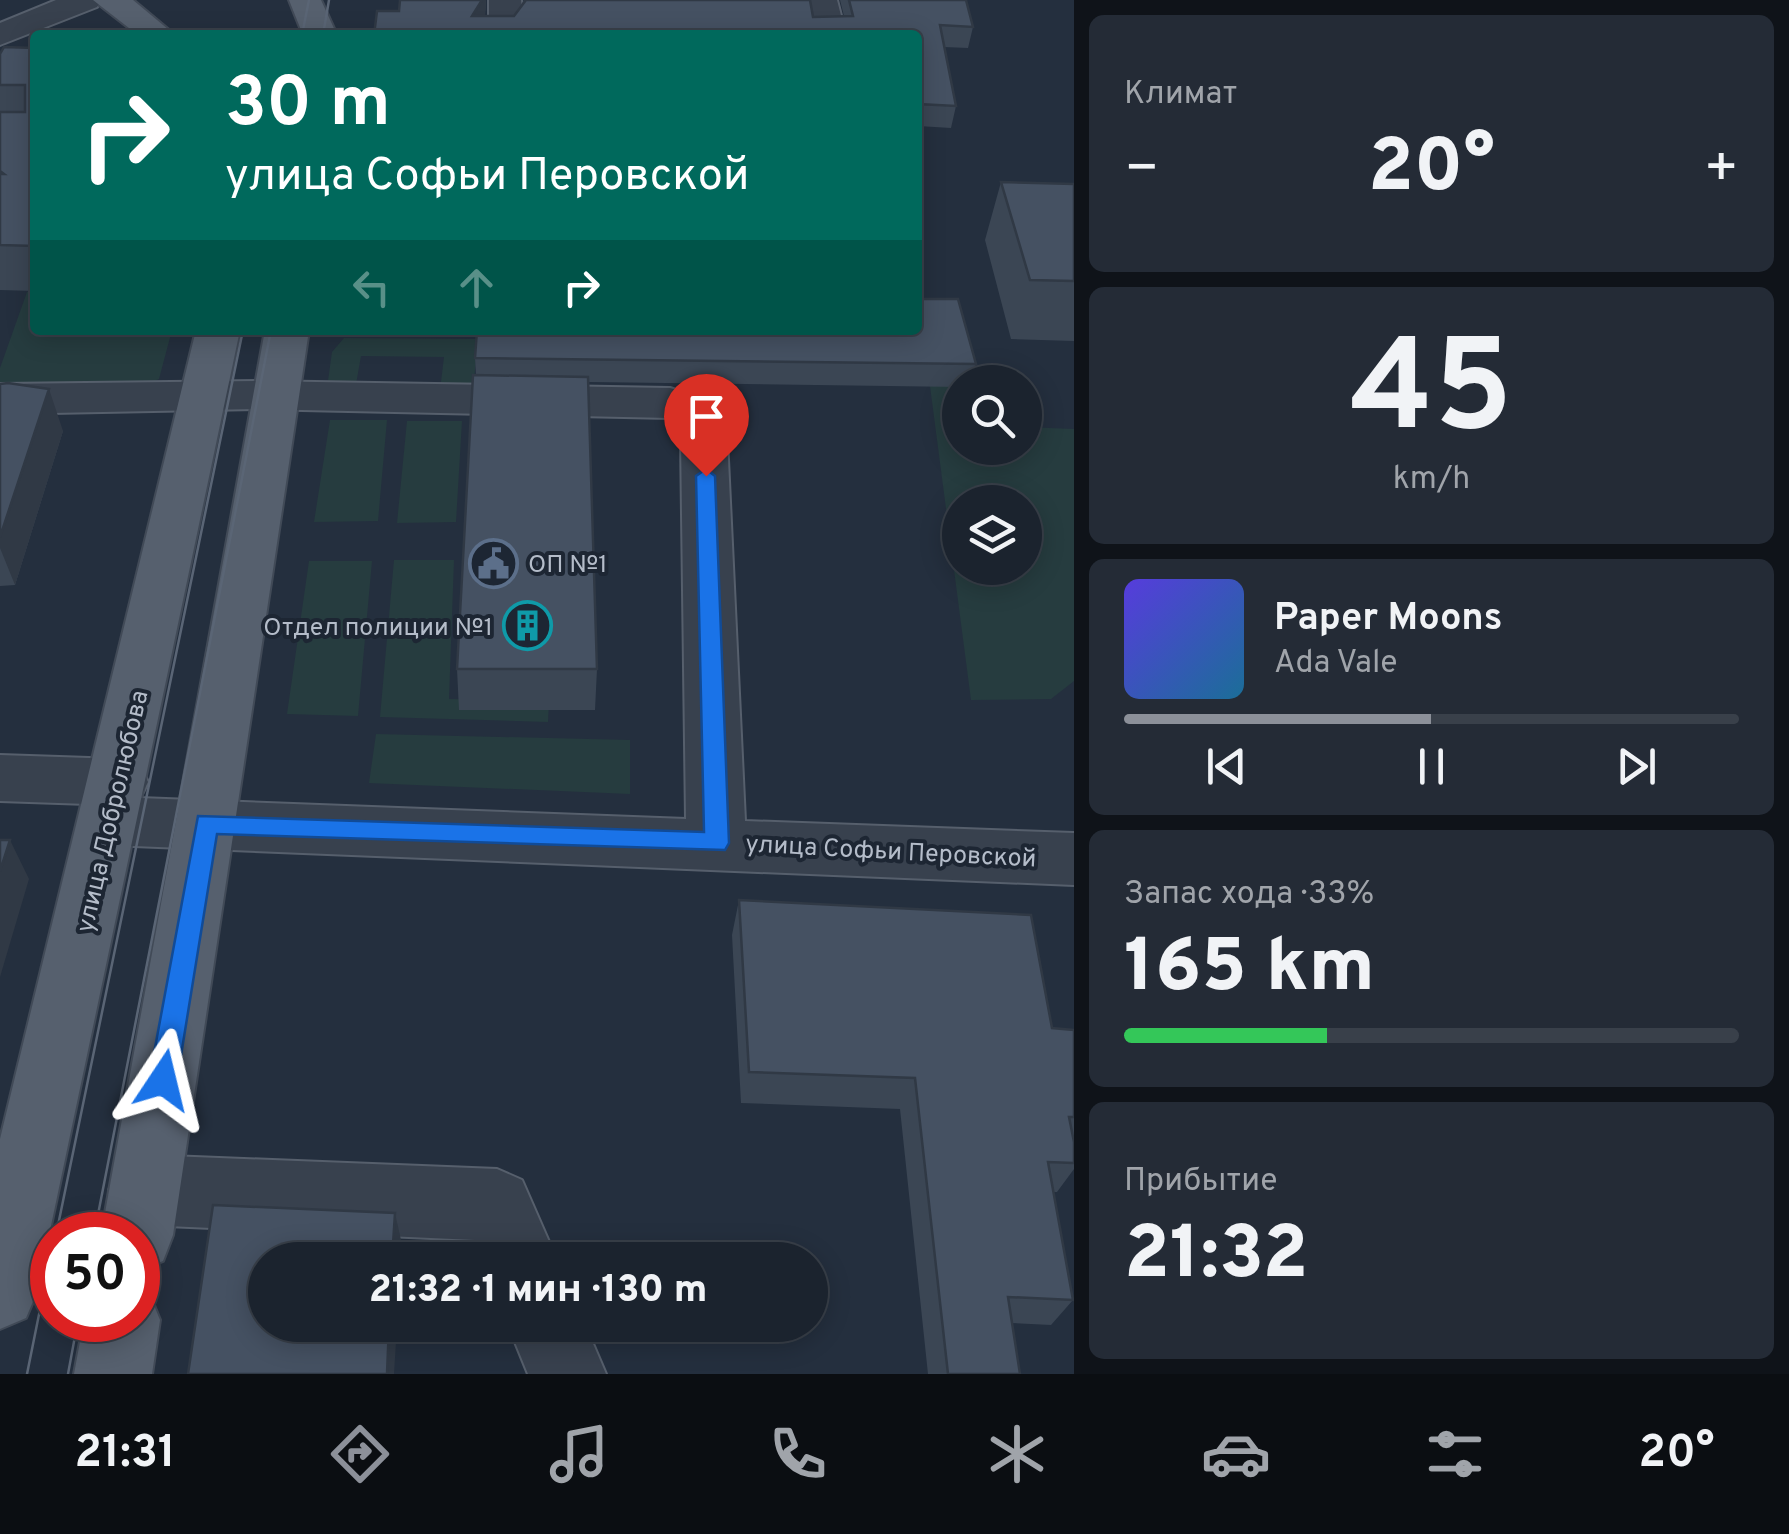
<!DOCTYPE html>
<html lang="ru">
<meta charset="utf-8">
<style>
:root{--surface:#1b232e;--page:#242b36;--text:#f1f3f6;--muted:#a0a4aa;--line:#39404a;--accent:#8c9099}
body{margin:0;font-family:Overpass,sans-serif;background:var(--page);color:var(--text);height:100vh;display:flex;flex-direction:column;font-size:38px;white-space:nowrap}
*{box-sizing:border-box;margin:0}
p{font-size:32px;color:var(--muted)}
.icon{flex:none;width:55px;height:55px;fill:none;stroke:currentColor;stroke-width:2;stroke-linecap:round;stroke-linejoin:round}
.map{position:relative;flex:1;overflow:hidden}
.panel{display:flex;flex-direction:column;gap:15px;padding:15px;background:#0f1319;width:715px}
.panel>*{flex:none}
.banner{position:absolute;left:30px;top:30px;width:892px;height:305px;border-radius:10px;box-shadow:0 5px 25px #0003,0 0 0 2px var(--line);background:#00695c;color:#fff;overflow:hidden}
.buttons{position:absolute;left:942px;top:365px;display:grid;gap:20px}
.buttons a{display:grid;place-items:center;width:100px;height:100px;border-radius:50%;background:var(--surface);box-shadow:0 5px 25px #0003,0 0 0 2px var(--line);font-size:50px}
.speed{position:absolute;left:30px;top:1212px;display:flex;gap:20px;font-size:50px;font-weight:700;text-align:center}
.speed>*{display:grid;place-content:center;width:130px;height:130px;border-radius:50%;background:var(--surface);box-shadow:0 5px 25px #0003,0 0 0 2px var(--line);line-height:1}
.speed .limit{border:15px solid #d22;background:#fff;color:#111}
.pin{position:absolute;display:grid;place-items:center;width:85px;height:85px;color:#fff;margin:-102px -42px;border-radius:50% 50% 50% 0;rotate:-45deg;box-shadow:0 0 10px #0007}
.pin .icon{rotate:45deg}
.me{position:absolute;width:110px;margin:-55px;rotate:10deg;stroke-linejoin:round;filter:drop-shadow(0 0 8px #0008)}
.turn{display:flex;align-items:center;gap:35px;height:210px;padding:0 30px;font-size:45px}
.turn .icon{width:130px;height:130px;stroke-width:2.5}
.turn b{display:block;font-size:70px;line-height:85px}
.lanes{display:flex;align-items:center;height:95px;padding:0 30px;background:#0003;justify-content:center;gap:50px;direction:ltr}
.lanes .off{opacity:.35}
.big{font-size:75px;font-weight:800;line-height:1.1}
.panel .tile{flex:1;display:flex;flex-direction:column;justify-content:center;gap:15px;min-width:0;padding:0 35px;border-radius:15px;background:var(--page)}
.panel .dial{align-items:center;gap:0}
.dial b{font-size:130px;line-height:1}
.song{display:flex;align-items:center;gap:30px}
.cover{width:120px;height:120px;border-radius:15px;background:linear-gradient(135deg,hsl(250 70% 55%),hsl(200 70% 35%))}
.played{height:10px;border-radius:5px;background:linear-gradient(90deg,var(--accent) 50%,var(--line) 50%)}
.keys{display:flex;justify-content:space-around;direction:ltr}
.heat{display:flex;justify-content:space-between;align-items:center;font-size:55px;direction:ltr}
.charge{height:15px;border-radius:8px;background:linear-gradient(90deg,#34c759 33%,var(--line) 0)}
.trip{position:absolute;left:248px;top:1242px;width:580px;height:100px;border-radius:50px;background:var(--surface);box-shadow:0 5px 25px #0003,0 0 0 2px var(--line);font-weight:800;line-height:100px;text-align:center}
.dock{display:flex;height:160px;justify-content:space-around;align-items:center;background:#0b0e12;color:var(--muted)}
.dock .icon{width:70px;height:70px}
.dock .selected{color:var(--accent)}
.dock b{font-size:45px;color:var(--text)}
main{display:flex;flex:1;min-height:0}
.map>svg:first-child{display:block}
.green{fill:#263c3f;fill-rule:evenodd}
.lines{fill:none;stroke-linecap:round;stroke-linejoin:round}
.minor-casing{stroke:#565f6c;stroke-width:4}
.major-casing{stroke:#414a57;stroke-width:4}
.minor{fill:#38414e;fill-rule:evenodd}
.major{fill:#56606e;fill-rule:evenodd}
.tram{stroke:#5a6575;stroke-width:2.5}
.wall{fill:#3b4654}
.shaded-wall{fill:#303945}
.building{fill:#455162;stroke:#303945;stroke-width:2.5}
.route{fill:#1a73e8;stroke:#114b97;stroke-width:2.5}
.labels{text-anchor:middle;stroke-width:8;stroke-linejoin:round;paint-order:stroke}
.poi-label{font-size:25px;fill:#b4bcc9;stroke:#1d2633;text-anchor:start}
.street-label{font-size:25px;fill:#b4bcc9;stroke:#1d2633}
</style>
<main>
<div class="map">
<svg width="1074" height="1374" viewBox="0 0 1074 1374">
<rect width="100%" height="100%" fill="#242f3e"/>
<path class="green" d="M27,292H35V330H172L159,379L133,391H0V368Z
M344,338L478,339L473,391L440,390L444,357L361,356L355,390L327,388L332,352Z
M930,386H960V448H1025V427L1074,429V681L1051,699L971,700ZM960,502H1025V568H960Z
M330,420H387L378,521L314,522Z
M407,421H462L456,522L397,523Z
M394,560H454L449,699L549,701L548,722L380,717Z
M309,561H372L358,716L287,714Z
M376,734L630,740V794L369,783Z"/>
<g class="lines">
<defs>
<path id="minor" d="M56,0H101L97,7L0,45V23Z
M489,0H521L523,20L511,35H475L489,18Z
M805,0H837L846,35H812Z
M256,381L670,388L686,393L693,403L686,413L670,418L256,409L0,414V384Z
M704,423L721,427L727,438L745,821L1074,833V885L109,845L88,838L79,821L88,804L0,801V755L119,759L140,765L148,782L140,798L686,819L681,438L687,427Z
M145,1155L497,1169L522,1180L557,1260H483L475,1240L145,1225L120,1215L109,1190L120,1165Z
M508,1325H585L606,1374H528Z"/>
<path id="major" d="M93,0H133L175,35H138Z
M289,0H321L337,35H303Z
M196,330H240L37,1292L26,1318L0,1329V1139Z
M265,330H309L173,1235L163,1261L138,1271V1235H101Z
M138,1289L149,1293L160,1320L152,1374H74L84,1320H138Z"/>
</defs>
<use href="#minor" class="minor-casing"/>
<use href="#major" class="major-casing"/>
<use href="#minor" class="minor"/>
<use href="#major" class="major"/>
<path class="tram" d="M302,35L309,0
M323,35L329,0
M56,1235L243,330
M94,1235L271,330
M27,1374L52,1250
M68,1374L78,1320"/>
</g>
<path class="wall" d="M400,0H486L485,16H514L524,0H810L813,17L844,16L840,0H966L973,27L968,48L944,47L956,106L951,128L918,126V35H374L399,11Z
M35,48V291L0,290V54Z
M1001,182L1074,184V341L1011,339L985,240Z
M475,358L976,364L970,382H960V387L588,382L597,669L595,710H459L457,669L476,375Z
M0,384L63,431L15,585L0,586Z
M739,900L1052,1028L1074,1030V1169L1057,1192H1053L1073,1300L1051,1325L1012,1323L1020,1374H928L900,1109L741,1103L732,935Z"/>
<path class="shaded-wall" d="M482,0H486L485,17L472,16Z
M49,389L63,431L15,585L0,548V537Z
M10,840L29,879L0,977V871Z
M395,1213L401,1240L400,1260H392Z
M389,1325H397L394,1374H387Z"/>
<path class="building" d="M400,0H482L472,16H514L526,0H810L813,17L853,16L849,0H966L973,27L940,25L956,106L918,104V35H374L377,11H399Z
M4,47L35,48V246L0,245V174H4L0,171V112H25V85H0V54Z
M1001,182L1074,184V281L1030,280Z
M918,299H958L976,364L475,358L477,330H918Z
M473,375L588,377L597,669H457Z
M8,383L49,389L0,537V384Z
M0,840H10L0,871Z
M739,900L1031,915L1052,1028L1074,1030V1117H1069L1074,1142V1163L1048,1162L1073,1300L1008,1297L1020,1374H948L915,1078L749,1072Z
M213,1205L395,1213L392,1260H265V1325H389L387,1374H188Z"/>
<path class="route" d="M706,469L715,476L729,843L725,850L217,834L177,1080L173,1089L163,1093L153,1089L149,1080L198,816L704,832L696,476Z"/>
<defs>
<symbol id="civic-ring" viewBox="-11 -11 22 22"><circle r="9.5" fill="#1d2633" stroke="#5c6f8a" stroke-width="1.5"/><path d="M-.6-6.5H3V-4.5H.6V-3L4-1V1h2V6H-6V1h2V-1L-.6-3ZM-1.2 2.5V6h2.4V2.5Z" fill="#5c6f8a"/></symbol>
<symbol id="building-ring" viewBox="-11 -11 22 22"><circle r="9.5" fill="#1d2633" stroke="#0f9aa8" stroke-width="1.5"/><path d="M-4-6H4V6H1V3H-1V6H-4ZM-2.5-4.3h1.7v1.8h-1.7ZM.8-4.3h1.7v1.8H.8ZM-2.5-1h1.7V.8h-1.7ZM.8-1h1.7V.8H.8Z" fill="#0f9aa8"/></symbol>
</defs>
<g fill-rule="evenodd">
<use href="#civic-ring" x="466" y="536" width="55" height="55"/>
<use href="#building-ring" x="500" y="598" width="55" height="55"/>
</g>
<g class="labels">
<g class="poi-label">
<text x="528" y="572">ОП №1</text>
<text x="493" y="635" text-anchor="end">Отдел полиции №1</text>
</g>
<g class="street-label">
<text transform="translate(111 811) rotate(-77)" y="9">улица Добролюбова</text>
<text transform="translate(891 850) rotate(3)" y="9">улица Софьи Перовской</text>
</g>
</g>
</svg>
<div class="buttons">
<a><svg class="icon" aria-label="search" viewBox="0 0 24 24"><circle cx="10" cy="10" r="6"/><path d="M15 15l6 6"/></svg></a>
<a><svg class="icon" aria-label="layers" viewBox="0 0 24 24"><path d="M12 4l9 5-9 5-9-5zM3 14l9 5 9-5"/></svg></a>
</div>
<div class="speed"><div class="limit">50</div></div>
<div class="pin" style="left:706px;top:476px;background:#d93025"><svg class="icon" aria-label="arrive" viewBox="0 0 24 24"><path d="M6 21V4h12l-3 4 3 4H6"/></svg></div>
<svg class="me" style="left:163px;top:1080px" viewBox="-20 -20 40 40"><path d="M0-17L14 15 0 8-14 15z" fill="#1a73e8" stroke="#fff" stroke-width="4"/></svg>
<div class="trip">21:32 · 1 мин · 130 m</div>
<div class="banner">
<div class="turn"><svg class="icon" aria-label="right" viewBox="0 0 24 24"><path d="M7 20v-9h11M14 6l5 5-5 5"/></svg><div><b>30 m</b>улица Софьи Перовской</div></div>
<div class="lanes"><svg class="icon off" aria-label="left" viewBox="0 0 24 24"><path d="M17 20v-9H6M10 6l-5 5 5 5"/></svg><svg class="icon off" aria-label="ahead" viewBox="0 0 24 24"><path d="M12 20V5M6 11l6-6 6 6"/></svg><svg class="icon" aria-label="right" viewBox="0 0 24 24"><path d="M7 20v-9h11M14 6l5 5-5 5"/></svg></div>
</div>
</div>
<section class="panel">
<div class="tile"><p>Климат</p>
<div class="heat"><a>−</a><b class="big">20°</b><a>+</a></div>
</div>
<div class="tile dial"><b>45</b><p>km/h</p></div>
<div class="tile">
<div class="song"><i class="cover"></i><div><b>Paper Moons</b><p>Ada Vale</p></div></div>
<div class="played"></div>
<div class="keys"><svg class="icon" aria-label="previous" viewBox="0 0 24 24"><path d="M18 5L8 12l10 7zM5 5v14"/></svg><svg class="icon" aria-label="pause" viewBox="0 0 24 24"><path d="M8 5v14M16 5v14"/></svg><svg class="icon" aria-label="next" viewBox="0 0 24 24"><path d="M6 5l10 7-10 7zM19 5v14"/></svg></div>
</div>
<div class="tile"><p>Запас хода · 33%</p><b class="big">165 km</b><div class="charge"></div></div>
<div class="tile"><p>Прибытие</p><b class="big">21:32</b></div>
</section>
</main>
<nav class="dock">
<b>21:31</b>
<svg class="icon selected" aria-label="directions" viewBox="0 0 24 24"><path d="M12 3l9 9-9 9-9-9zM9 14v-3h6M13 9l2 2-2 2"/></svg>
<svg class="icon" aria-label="music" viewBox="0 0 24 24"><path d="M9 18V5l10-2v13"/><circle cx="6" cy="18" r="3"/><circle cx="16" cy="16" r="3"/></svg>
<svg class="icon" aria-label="phone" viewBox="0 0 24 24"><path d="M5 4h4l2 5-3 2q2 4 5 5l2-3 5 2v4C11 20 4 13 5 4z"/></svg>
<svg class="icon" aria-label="climate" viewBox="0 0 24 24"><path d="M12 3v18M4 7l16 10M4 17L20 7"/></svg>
<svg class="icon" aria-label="car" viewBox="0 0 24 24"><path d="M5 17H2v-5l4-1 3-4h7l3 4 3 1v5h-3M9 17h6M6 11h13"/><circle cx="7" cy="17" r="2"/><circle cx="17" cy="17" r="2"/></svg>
<svg class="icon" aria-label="filters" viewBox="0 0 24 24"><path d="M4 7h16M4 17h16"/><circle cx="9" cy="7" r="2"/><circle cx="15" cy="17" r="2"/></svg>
<b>20°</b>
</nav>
